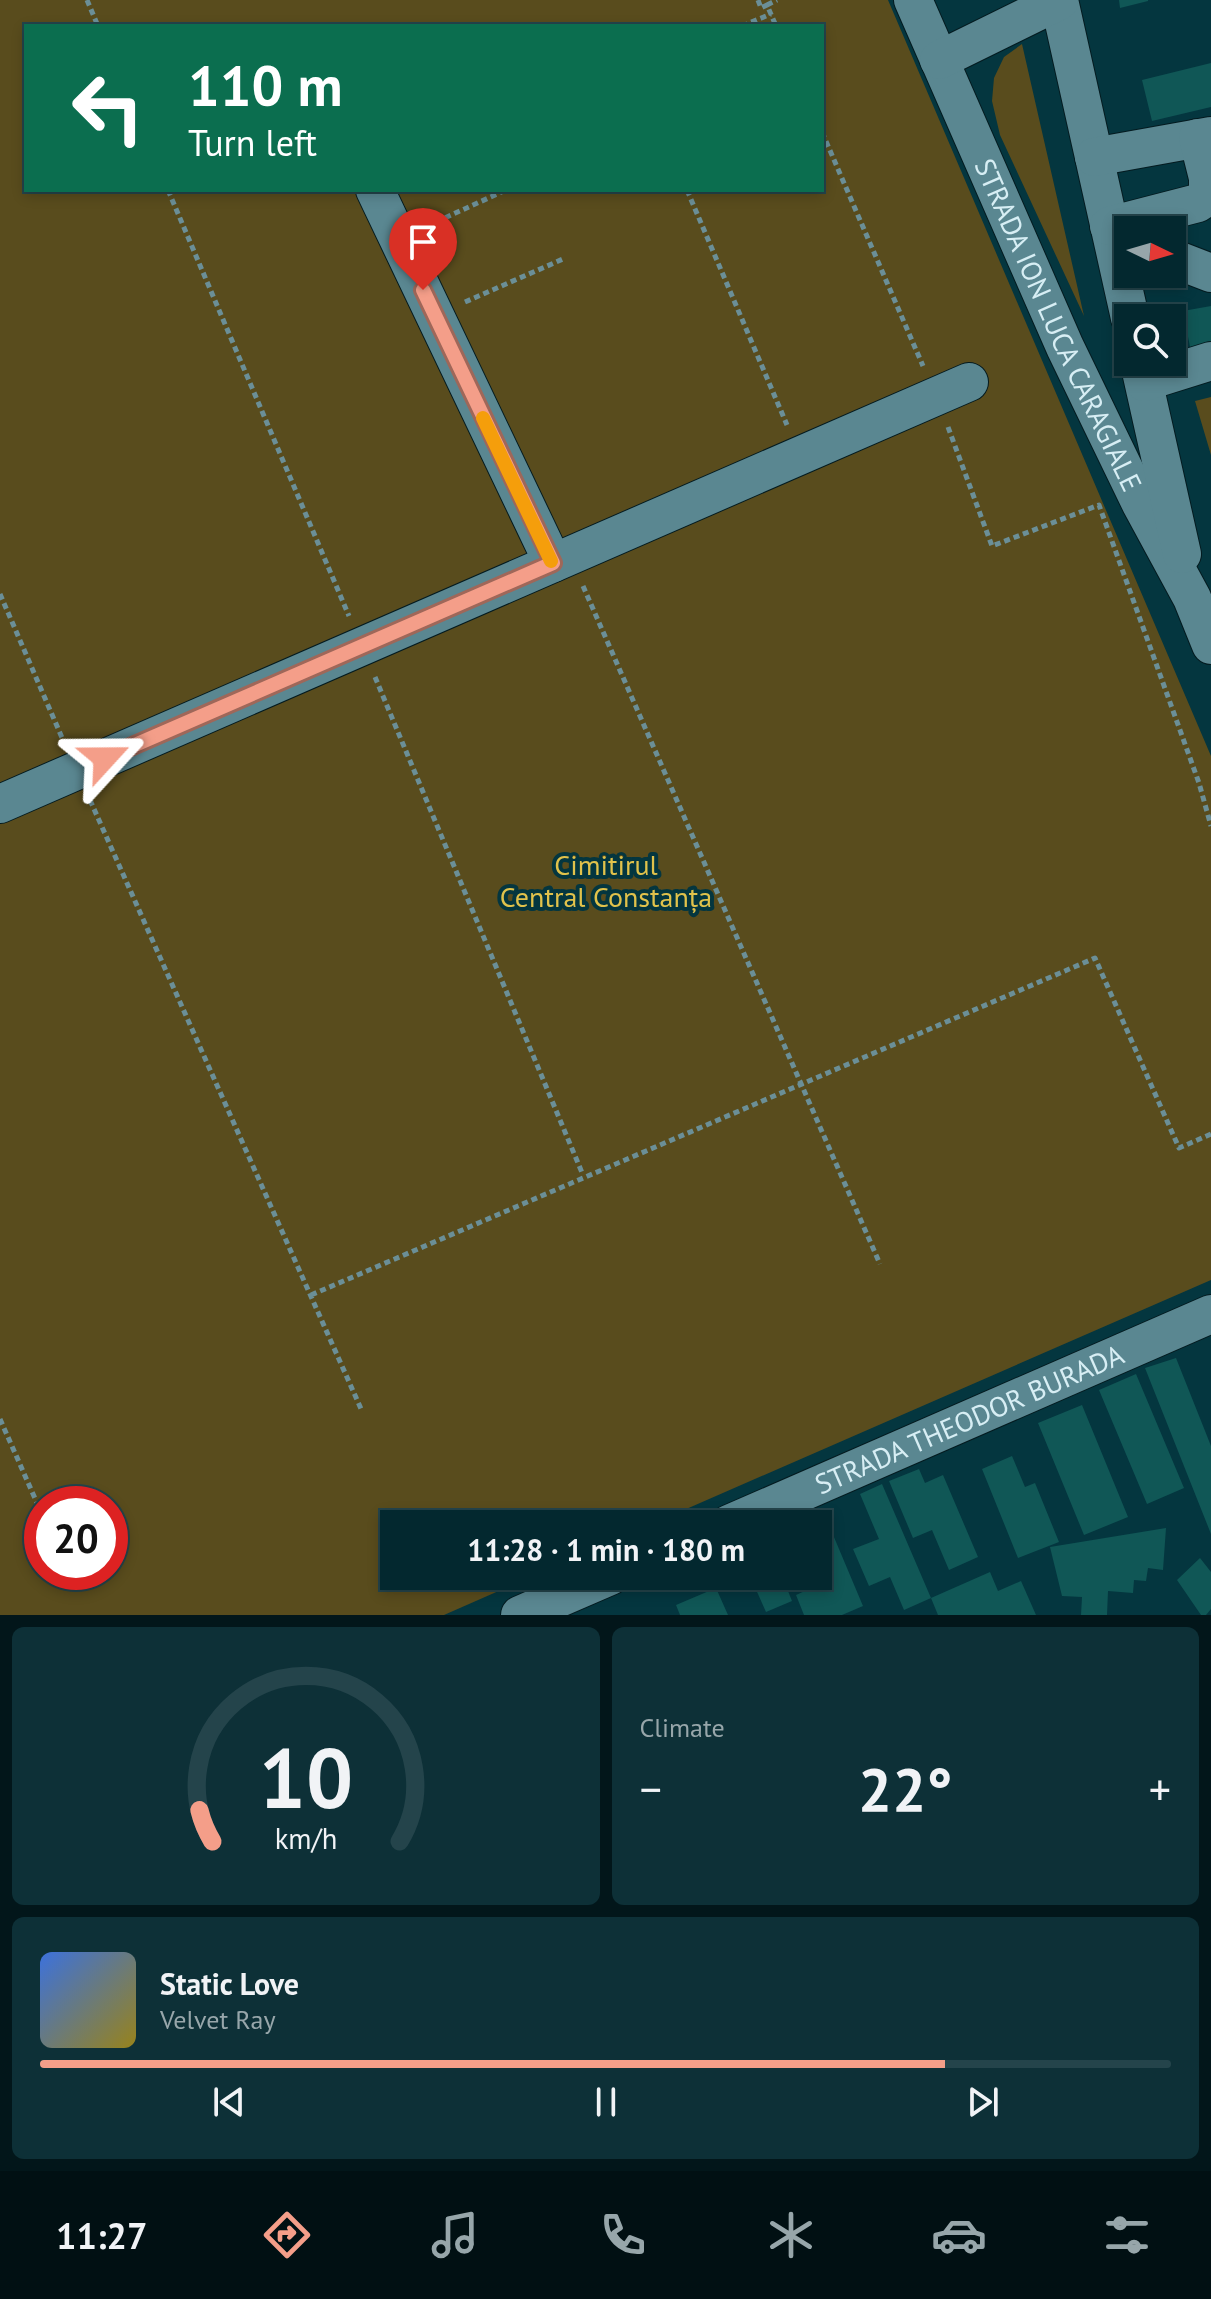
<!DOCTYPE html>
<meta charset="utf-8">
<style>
:root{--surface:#03282f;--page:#0d3037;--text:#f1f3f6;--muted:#97a6aa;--line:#24444b;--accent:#f49e89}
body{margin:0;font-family:"PT Sans",sans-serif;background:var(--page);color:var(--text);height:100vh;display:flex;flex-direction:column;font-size:30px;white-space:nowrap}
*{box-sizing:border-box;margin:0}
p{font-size:26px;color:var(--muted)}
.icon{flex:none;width:44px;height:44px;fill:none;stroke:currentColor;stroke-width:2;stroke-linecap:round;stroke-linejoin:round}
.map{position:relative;height:1615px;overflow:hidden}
.side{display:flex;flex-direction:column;gap:12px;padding:12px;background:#02161a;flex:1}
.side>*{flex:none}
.guide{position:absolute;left:24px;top:24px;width:800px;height:168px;border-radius:0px;box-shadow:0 4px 12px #0003,0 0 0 2px var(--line);background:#0b6e4f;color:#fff;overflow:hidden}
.needle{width:52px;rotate:95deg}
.buttons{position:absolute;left:1114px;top:216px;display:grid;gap:16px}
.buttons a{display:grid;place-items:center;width:72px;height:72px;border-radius:0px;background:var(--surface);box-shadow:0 4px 12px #0003,0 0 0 2px var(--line);font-size:40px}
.speed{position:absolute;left:24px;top:1486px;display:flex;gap:16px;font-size:40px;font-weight:700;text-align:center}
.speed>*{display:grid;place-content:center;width:104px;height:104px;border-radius:50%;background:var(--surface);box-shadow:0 4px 12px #0003,0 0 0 2px var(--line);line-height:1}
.speed .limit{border:12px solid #d22;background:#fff;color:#111}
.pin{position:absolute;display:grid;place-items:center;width:68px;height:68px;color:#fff;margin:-82px -34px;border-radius:50% 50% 50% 0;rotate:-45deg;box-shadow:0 0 8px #0007}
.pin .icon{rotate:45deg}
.me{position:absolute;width:88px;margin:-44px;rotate:66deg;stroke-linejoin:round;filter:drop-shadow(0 0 6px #0008)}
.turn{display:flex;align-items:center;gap:28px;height:168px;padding:0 32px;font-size:36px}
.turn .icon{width:104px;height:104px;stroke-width:2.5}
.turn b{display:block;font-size:56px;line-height:68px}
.big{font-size:60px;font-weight:700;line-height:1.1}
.side .tile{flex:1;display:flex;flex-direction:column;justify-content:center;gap:12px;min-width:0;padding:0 28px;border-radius:12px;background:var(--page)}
.side .dial{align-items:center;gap:0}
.dial svg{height:208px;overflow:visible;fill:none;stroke:var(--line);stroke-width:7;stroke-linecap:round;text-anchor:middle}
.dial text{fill:var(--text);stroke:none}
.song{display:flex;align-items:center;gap:24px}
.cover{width:96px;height:96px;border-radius:12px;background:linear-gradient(135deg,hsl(220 70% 55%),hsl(50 70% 35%))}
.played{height:8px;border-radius:4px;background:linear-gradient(90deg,var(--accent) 80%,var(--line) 80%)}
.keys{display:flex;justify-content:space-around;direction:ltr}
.heat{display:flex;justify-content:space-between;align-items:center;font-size:44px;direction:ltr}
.side .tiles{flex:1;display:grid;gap:12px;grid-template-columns:1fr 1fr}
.tile:last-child{grid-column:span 2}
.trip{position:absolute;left:380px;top:1510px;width:452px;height:80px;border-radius:0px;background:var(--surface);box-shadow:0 4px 12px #0003,0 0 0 2px var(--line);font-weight:700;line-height:80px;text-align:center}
.tab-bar{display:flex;height:128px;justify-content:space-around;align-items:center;background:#011013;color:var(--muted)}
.tab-bar .icon{width:56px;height:56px}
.tab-bar .active{color:var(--accent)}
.tab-bar b{font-size:36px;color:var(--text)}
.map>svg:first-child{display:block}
.green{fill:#594c1d;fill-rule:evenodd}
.building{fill:#105756}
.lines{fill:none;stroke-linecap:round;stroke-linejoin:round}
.minor-casing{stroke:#041b20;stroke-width:40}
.path{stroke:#6b8f97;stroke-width:5;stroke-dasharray:6 4;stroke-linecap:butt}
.minor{stroke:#5a8791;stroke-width:38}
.route-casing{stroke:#9f6759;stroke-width:20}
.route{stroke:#f49e89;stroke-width:14}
.slow{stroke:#f59e0b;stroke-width:14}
.labels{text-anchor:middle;stroke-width:8;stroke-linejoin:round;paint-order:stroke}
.street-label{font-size:28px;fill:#d7eef4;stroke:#04363f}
.park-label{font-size:28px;fill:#e1c24b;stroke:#04363f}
</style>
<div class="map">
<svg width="1211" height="1615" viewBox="0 0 1211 1615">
<rect width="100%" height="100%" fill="#04363f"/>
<path class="green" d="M0,0H888L1211,756V1280L652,1524H394V1576H533L444,1615H0ZM26,26H822V190H26ZM42,1504H110V1572H42Z
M1022,44L1084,316L1000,135L992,101L994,78L1004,57Z
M1211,397V455L1195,401Z"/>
<path class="building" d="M1119,0H1148V1L1120,8Z
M1211,63V107L1152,121L1142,80Z
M1211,306V348L1191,352L1183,311Z
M1176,1358L1211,1446V1534L1145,1368Z
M1136,1374L1184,1488L1147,1504L1099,1390Z
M1082,1405L1128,1517L1084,1535L1038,1423Z
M1012,1456L1025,1487L1035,1483L1059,1542L1018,1558L982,1469Z
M919,1469L925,1483L943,1475L978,1557L949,1570L932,1530L913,1538L889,1481Z
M882,1484L931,1598L904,1610L890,1577L869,1586L853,1549L879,1539L860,1494Z
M823,1511L863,1606L842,1615H804L796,1595L818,1585L815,1576H818V1524H792Z
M1166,1528L1163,1570L1148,1568L1146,1581L1134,1580L1133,1593L1108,1591L1107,1615H1081L1082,1597L1062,1596L1050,1547Z
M1200,1558L1211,1572V1609L1206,1615H1201L1177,1580Z
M990,1572L998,1591L1021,1581L1036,1615H938L931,1598Z
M750,1576H782L792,1601L766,1612Z
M716,1588L728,1615H680L676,1605Z"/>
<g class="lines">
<defs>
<g id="minor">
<path id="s1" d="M913,0L1065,347L1141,504L1192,598L1211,645"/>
<path d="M1059,0L1130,318"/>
<path d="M939,60L1059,1"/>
<path d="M1094,157L1211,136"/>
<path d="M375,190L553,563"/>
<path d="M1109,226L1198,203L1208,195V178L1198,138"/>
<path d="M1172,258L1211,273"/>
<path d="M1139,362L1182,554"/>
<path d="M1144,382L1211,361"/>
<path d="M0,804L969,382"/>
<path id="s2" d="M729,1524L1211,1314"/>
<path d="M520,1615L610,1576"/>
</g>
</defs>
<use href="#minor" class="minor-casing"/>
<path class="path" d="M87,0L98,26
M758,0L761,8L767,5L776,26
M767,5L777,0
M742,26L771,14
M822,132L923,366
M168,190L349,616
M687,190L787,425
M427,226L506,190
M465,302L563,259
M948,427L992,546L1099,505L1199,783L1211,826
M583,586L880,1264
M0,594L63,740
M375,677L583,1175
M90,800L362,1411
M311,1295L1095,958L1179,1148L1211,1134
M0,1419L41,1512"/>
<use href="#minor" class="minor"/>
</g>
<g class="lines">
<defs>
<path id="route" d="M105,758L553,563L423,290"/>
</defs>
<use href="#route" class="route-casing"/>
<use href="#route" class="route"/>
<path class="slow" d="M483,418L551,561"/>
</g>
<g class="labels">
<g class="street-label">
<text dy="10" stroke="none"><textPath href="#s1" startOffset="356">STRADA ION LUCA CARAGIALE</textPath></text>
<text dy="10" stroke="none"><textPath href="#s2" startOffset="262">STRADA THEODOR BURADA</textPath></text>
</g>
<g class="park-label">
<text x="606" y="875">Cimitirul<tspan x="606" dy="32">Central Constanța</tspan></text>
</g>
</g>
</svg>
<div class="buttons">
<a><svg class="needle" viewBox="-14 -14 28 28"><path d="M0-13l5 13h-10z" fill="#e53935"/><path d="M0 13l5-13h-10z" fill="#97a6aa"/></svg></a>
<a><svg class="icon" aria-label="search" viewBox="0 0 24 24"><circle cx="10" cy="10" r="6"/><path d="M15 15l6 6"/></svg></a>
</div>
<div class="speed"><div class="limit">20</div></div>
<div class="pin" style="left:423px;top:290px;background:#d93025"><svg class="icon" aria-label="arrive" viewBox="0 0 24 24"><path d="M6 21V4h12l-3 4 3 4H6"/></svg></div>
<svg class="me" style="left:105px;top:758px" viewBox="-20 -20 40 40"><path d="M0-17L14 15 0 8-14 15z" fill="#f49e89" stroke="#fff" stroke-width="4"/></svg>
<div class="trip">11:28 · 1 min · 180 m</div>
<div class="guide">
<div class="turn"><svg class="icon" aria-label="left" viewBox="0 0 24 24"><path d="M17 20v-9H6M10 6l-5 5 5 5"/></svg><div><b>110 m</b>Turn left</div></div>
</div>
</div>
<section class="side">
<div class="tiles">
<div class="tile dial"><svg viewBox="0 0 100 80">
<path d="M14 69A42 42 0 1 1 86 69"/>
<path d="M14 69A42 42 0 0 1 9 57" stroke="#f49e89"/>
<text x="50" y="56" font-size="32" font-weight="700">10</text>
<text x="50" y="72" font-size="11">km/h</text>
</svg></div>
<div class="tile"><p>Climate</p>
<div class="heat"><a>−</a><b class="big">22°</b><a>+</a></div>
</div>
<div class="tile">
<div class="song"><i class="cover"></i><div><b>Static Love</b><p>Velvet Ray</p></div></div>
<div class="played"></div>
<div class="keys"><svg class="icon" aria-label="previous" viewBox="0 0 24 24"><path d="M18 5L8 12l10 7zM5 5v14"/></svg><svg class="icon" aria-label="pause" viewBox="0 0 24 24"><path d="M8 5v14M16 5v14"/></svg><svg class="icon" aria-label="next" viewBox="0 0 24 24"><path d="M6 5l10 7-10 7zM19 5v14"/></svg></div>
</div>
</div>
</section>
<nav class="tab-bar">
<b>11:27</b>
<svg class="icon active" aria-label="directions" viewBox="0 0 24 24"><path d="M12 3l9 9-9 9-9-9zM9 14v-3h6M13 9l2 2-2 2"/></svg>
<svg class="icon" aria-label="music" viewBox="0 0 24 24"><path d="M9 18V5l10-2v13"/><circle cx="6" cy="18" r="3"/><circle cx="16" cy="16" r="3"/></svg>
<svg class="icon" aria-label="phone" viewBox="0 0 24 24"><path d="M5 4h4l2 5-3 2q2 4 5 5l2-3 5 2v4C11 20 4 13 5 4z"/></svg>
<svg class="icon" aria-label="climate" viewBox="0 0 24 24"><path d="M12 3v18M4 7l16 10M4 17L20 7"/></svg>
<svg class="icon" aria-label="car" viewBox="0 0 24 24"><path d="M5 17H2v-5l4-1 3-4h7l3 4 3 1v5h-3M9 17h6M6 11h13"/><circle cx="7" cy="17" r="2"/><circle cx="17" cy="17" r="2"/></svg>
<svg class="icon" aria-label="filters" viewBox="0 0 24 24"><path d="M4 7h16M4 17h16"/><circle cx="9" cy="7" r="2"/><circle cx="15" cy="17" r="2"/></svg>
</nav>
